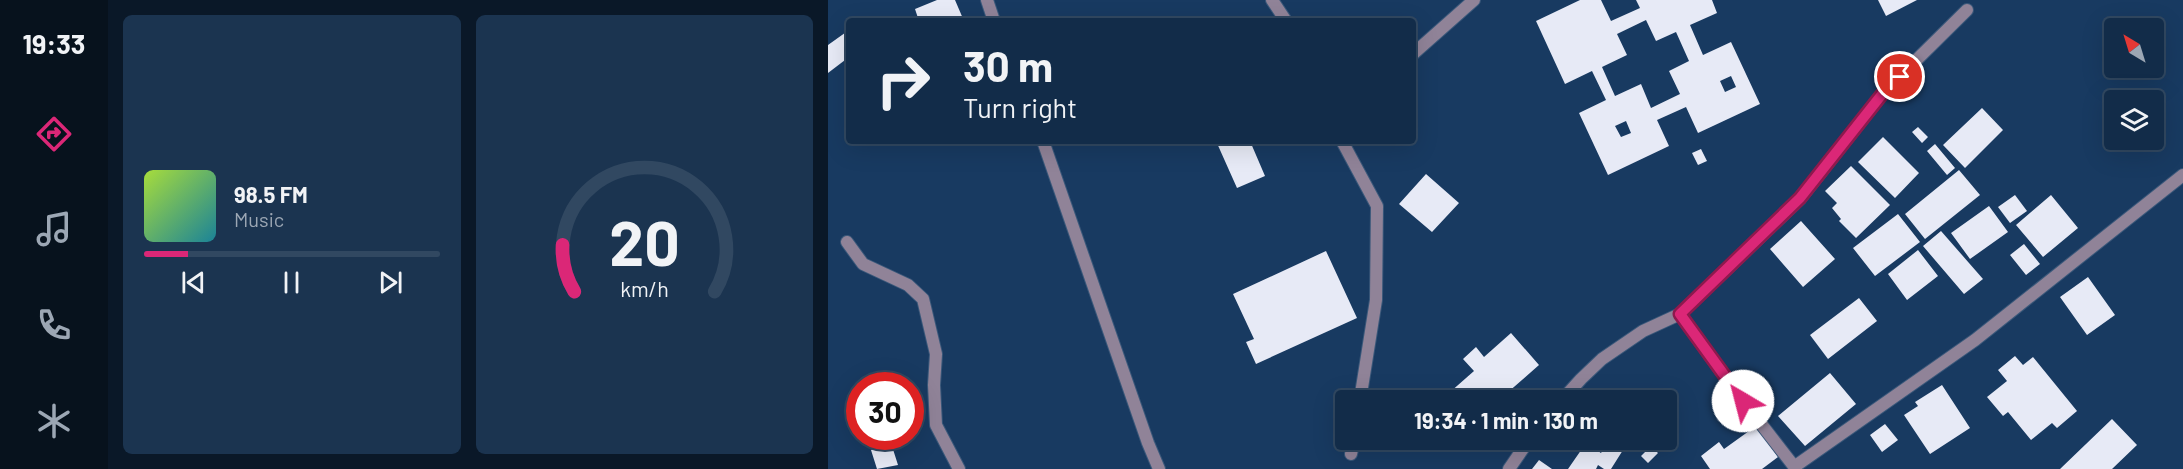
<!DOCTYPE html>
<meta charset="utf-8">
<style>
:root{--surface:#122c49;--page:#1b3450;--text:#f1f3f6;--muted:#9ca7b4;--line:#314861;--accent:#db2777}
body{margin:0;font-family:Barlow,sans-serif;background:var(--page);color:var(--text);height:100vh;display:flex;flex-direction:column;font-size:22px;white-space:nowrap}
*{box-sizing:border-box;margin:0}
p{font-size:20px;color:var(--muted)}
.icon{flex:none;width:33px;height:33px;fill:none;stroke:currentColor;stroke-width:2;stroke-linecap:round;stroke-linejoin:round}
.map{position:relative;flex:1;overflow:hidden}
.drawer{display:flex;flex-direction:column;gap:15px;padding:15px;background:#0a1828;width:720px}
.drawer>*{flex:none}
.banner{position:absolute;left:18px;top:18px;width:570px;height:126px;border-radius:6px;box-shadow:0 6px 24px #0002,0 0 0 2px var(--line);background:#122c49;color:var(--text);overflow:hidden}
.needle{width:39px;rotate:322deg}
.tools{position:absolute;left:1276px;top:18px;display:grid;gap:12px}
.tools a{display:grid;place-items:center;width:60px;height:60px;border-radius:6px;background:var(--surface);box-shadow:0 6px 24px #0002,0 0 0 2px var(--line);font-size:30px}
.speed{position:absolute;left:18px;top:372px;display:flex;gap:12px;font-size:30px;font-weight:700;text-align:center}
.speed>*{display:grid;place-content:center;width:78px;height:78px;border-radius:50%;background:var(--surface);box-shadow:0 6px 24px #0002,0 0 0 2px var(--line);line-height:1}
.speed .limit{border:9px solid #d22;background:#fff;color:#111}
.pin{position:absolute;display:grid;place-items:center;width:51px;height:51px;color:#fff;margin:-26px;border:3px solid #fff;border-radius:50%;box-shadow:0 2px 6px #0007}
.me{position:absolute;width:66px;margin:-33px;rotate:323deg;stroke-linejoin:round;filter:drop-shadow(0 0 4px #0008)}
.turn{display:flex;align-items:center;gap:21px;height:126px;padding:0 18px;font-size:27px}
.turn .icon{width:78px;height:78px;stroke-width:2.5}
.turn b{display:block;font-size:42px;line-height:51px}
.drawer .tile{flex:1;display:flex;flex-direction:column;justify-content:center;gap:9px;min-width:0;padding:0 21px;border-radius:9px;background:var(--page)}
.drawer .dial{align-items:center;gap:0}
.dial svg{height:156px;overflow:visible;fill:none;stroke:var(--line);stroke-width:7;stroke-linecap:round;text-anchor:middle}
.dial text{fill:var(--text);stroke:none}
.song{display:flex;align-items:center;gap:18px}
.cover{width:72px;height:72px;border-radius:9px;background:linear-gradient(135deg,hsl(80 70% 55%),hsl(190 70% 35%))}
.played{height:6px;border-radius:3px;background:linear-gradient(90deg,var(--accent) 15%,var(--line) 15%)}
.keys{display:flex;justify-content:space-around;direction:ltr}
.drawer .tiles{flex:1;display:grid;gap:15px;grid-template-columns:repeat(2,1fr)}
.trip{position:absolute;left:507px;top:390px;width:342px;height:60px;border-radius:6px;background:var(--surface);box-shadow:0 6px 24px #0002,0 0 0 2px var(--line);font-weight:700;line-height:60px;text-align:center}
main{display:flex;flex:1;min-height:0}
.tabs{display:flex;flex-direction:column;width:108px;justify-content:space-around;align-items:center;background:#07121d;color:var(--muted)}
.tabs .icon{width:42px;height:42px}
.tabs .on{color:var(--accent)}
.tabs b{font-size:27px;color:var(--text)}
.map>svg:first-child{display:block}
.building{fill:#e7eaf6;fill-rule:evenodd}
.lines{fill:none;stroke-linecap:round;stroke-linejoin:round}
.minor-casing{stroke:#3a587a;stroke-width:14}
.minor{stroke:#908398;stroke-width:12}
.route-casing{stroke:#8e194d;stroke-width:15}
.route{stroke:#db2777;stroke-width:10}
</style>
<main>
<nav class="tabs">
<b>19:33</b>
<svg class="icon on" aria-label="directions" viewBox="0 0 24 24"><path d="M12 3l9 9-9 9-9-9zM9 14v-3h6M13 9l2 2-2 2"/></svg>
<svg class="icon" aria-label="music" viewBox="0 0 24 24"><path d="M9 18V5l10-2v13"/><circle cx="6" cy="18" r="3"/><circle cx="16" cy="16" r="3"/></svg>
<svg class="icon" aria-label="phone" viewBox="0 0 24 24"><path d="M5 4h4l2 5-3 2q2 4 5 5l2-3 5 2v4C11 20 4 13 5 4z"/></svg>
<svg class="icon" aria-label="climate" viewBox="0 0 24 24"><path d="M12 3v18M4 7l16 10M4 17L20 7"/></svg>
</nav>
<section class="drawer">
<div class="tiles">
<div class="tile">
<div class="song"><i class="cover"></i><div><b>98.5 FM</b><p>Music</p></div></div>
<div class="played"></div>
<div class="keys"><svg class="icon" aria-label="previous" viewBox="0 0 24 24"><path d="M18 5L8 12l10 7zM5 5v14"/></svg><svg class="icon" aria-label="pause" viewBox="0 0 24 24"><path d="M8 5v14M16 5v14"/></svg><svg class="icon" aria-label="next" viewBox="0 0 24 24"><path d="M6 5l10 7-10 7zM19 5v14"/></svg></div>
</div>
<div class="tile dial"><svg viewBox="0 0 100 80">
<path d="M14 69A42 42 0 1 1 86 69"/>
<path d="M14 69A42 42 0 0 1 8 45" stroke="#db2777"/>
<text x="50" y="56" font-size="32" font-weight="700">20</text>
<text x="50" y="72" font-size="11">km/h</text>
</svg></div>
</div>
</section>
<div class="map">
<svg width="1355" height="469" viewBox="0 0 1355 469">
<rect width="100%" height="100%" fill="#183a61"/>
<path class="building" d="M109,0H127L136,21H91L87,9Z
M752,0H773L783,21L812,8L808,0H884L889,13L862,25L875,55L903,42L932,104L870,133L858,107L829,120L841,146L780,175L751,113L778,100L764,71L737,84L708,21ZM818,20L828,41L848,32L861,61L841,71L852,94L823,108L813,84L787,96L774,67L799,55L789,34ZM903,76L908,87L897,92L892,81ZM798,121L803,133L793,137L787,126Z
M1050,0H1089L1058,16Z
M21,30V57L0,73V45Z
M1154,108L1175,130L1137,168L1115,145Z
M1090,127L1100,137L1094,143L1084,132Z
M1055,137L1091,173L1067,198L1030,162Z
M388,141H422L437,176L409,188Z
M1107,144L1127,168L1119,175L1099,151Z
M873,149L879,161L870,165L864,153Z
M1023,166L1062,205L1028,238L1011,221L1013,219L1004,208L1009,203L997,191Z
M1131,170L1152,195L1097,239L1077,214Z
M598,174L631,203L604,232L571,204Z
M1187,195L1199,211L1182,223L1170,207Z
M1223,195L1250,228L1215,257L1188,225Z
M1161,206L1180,232L1142,259L1123,233Z
M1070,214L1092,242L1047,276L1025,248Z
M973,221L1007,259L975,287L942,249Z
M1113,231L1155,279L1136,294L1095,246Z
M1196,244L1212,264L1198,275L1182,255Z
M1090,250L1110,276L1079,300L1060,274Z
M498,251L529,318L428,364L418,342L426,339L405,294Z
M1260,277L1287,315L1259,335L1232,297Z
M1031,298L1049,321L1000,359L982,335Z
M683,333L711,365L671,400H613L646,371L635,359L648,347L656,357Z
M1187,356L1195,365L1205,357L1249,411L1229,428L1224,423L1203,440L1180,412L1175,416L1159,397L1179,381L1170,370Z
M1002,373L1028,404L977,446L950,416Z
M1114,385L1142,428L1102,454L1076,415L1090,406L1087,402Z
M1284,419L1309,445L1284,469H1232Z
M1057,424L1070,440L1054,452L1042,435Z
M928,426L950,457L934,469H882L873,456L891,442L896,449Z
M781,440L795,450L783,469H776L770,465L768,469H740L758,443L773,453Z
M63,443L70,465L49,469L43,450Z
M823,446L830,453L820,463L813,456Z
M711,460L724,469H704Z"/>
<g class="lines">
<defs>
<path id="minor" d="M159,0L166,21
M444,0L458,21
M585,54L646,0
M215,141L320,443L331,469
M514,141L549,206L548,300L532,400
M19,242L35,264L80,285L95,299L108,354L106,385L108,425L131,469
M852,314L903,385L968,469
M734,400L753,379L774,359L815,331L852,314L972,199L1055,93L1139,10
M523,454L526,440
M966,467L1147,340L1355,175
M681,469L701,440"/>
</defs>
<use href="#minor" class="minor-casing"/>
<use href="#minor" class="minor"/>
</g>
<g class="lines">
<defs>
<path id="route" d="M915,401L852,314L972,198L1055,93L1072,77"/>
</defs>
<use href="#route" class="route-casing"/>
<use href="#route" class="route"/>
</g>
</svg>
<div class="tools">
<a><svg class="needle" viewBox="-14 -14 28 28"><path d="M0-13l5 13h-10z" fill="#e53935"/><path d="M0 13l5-13h-10z" fill="#9ca7b4"/></svg></a>
<a><svg class="icon" aria-label="layers" viewBox="0 0 24 24"><path d="M12 4l9 5-9 5-9-5zM3 14l9 5 9-5"/></svg></a>
</div>
<div class="speed"><div class="limit">30</div></div>
<div class="pin" style="left:1072px;top:77px;background:#d93025"><svg class="icon" aria-label="arrive" viewBox="0 0 24 24"><path d="M6 21V4h12l-3 4 3 4H6"/></svg></div>
<svg class="me" style="left:915px;top:401px" viewBox="-20 -20 40 40"><circle r="19" fill="#fff"/><path d="M0-13L10 11 0 6-10 11z" fill="#db2777"/></svg>
<div class="trip">19:34 · 1 min · 130 m</div>
<div class="banner">
<div class="turn"><svg class="icon" aria-label="right" viewBox="0 0 24 24"><path d="M7 20v-9h11M14 6l5 5-5 5"/></svg><div><b>30 m</b>Turn right</div></div>
</div>
</div>
</main>
